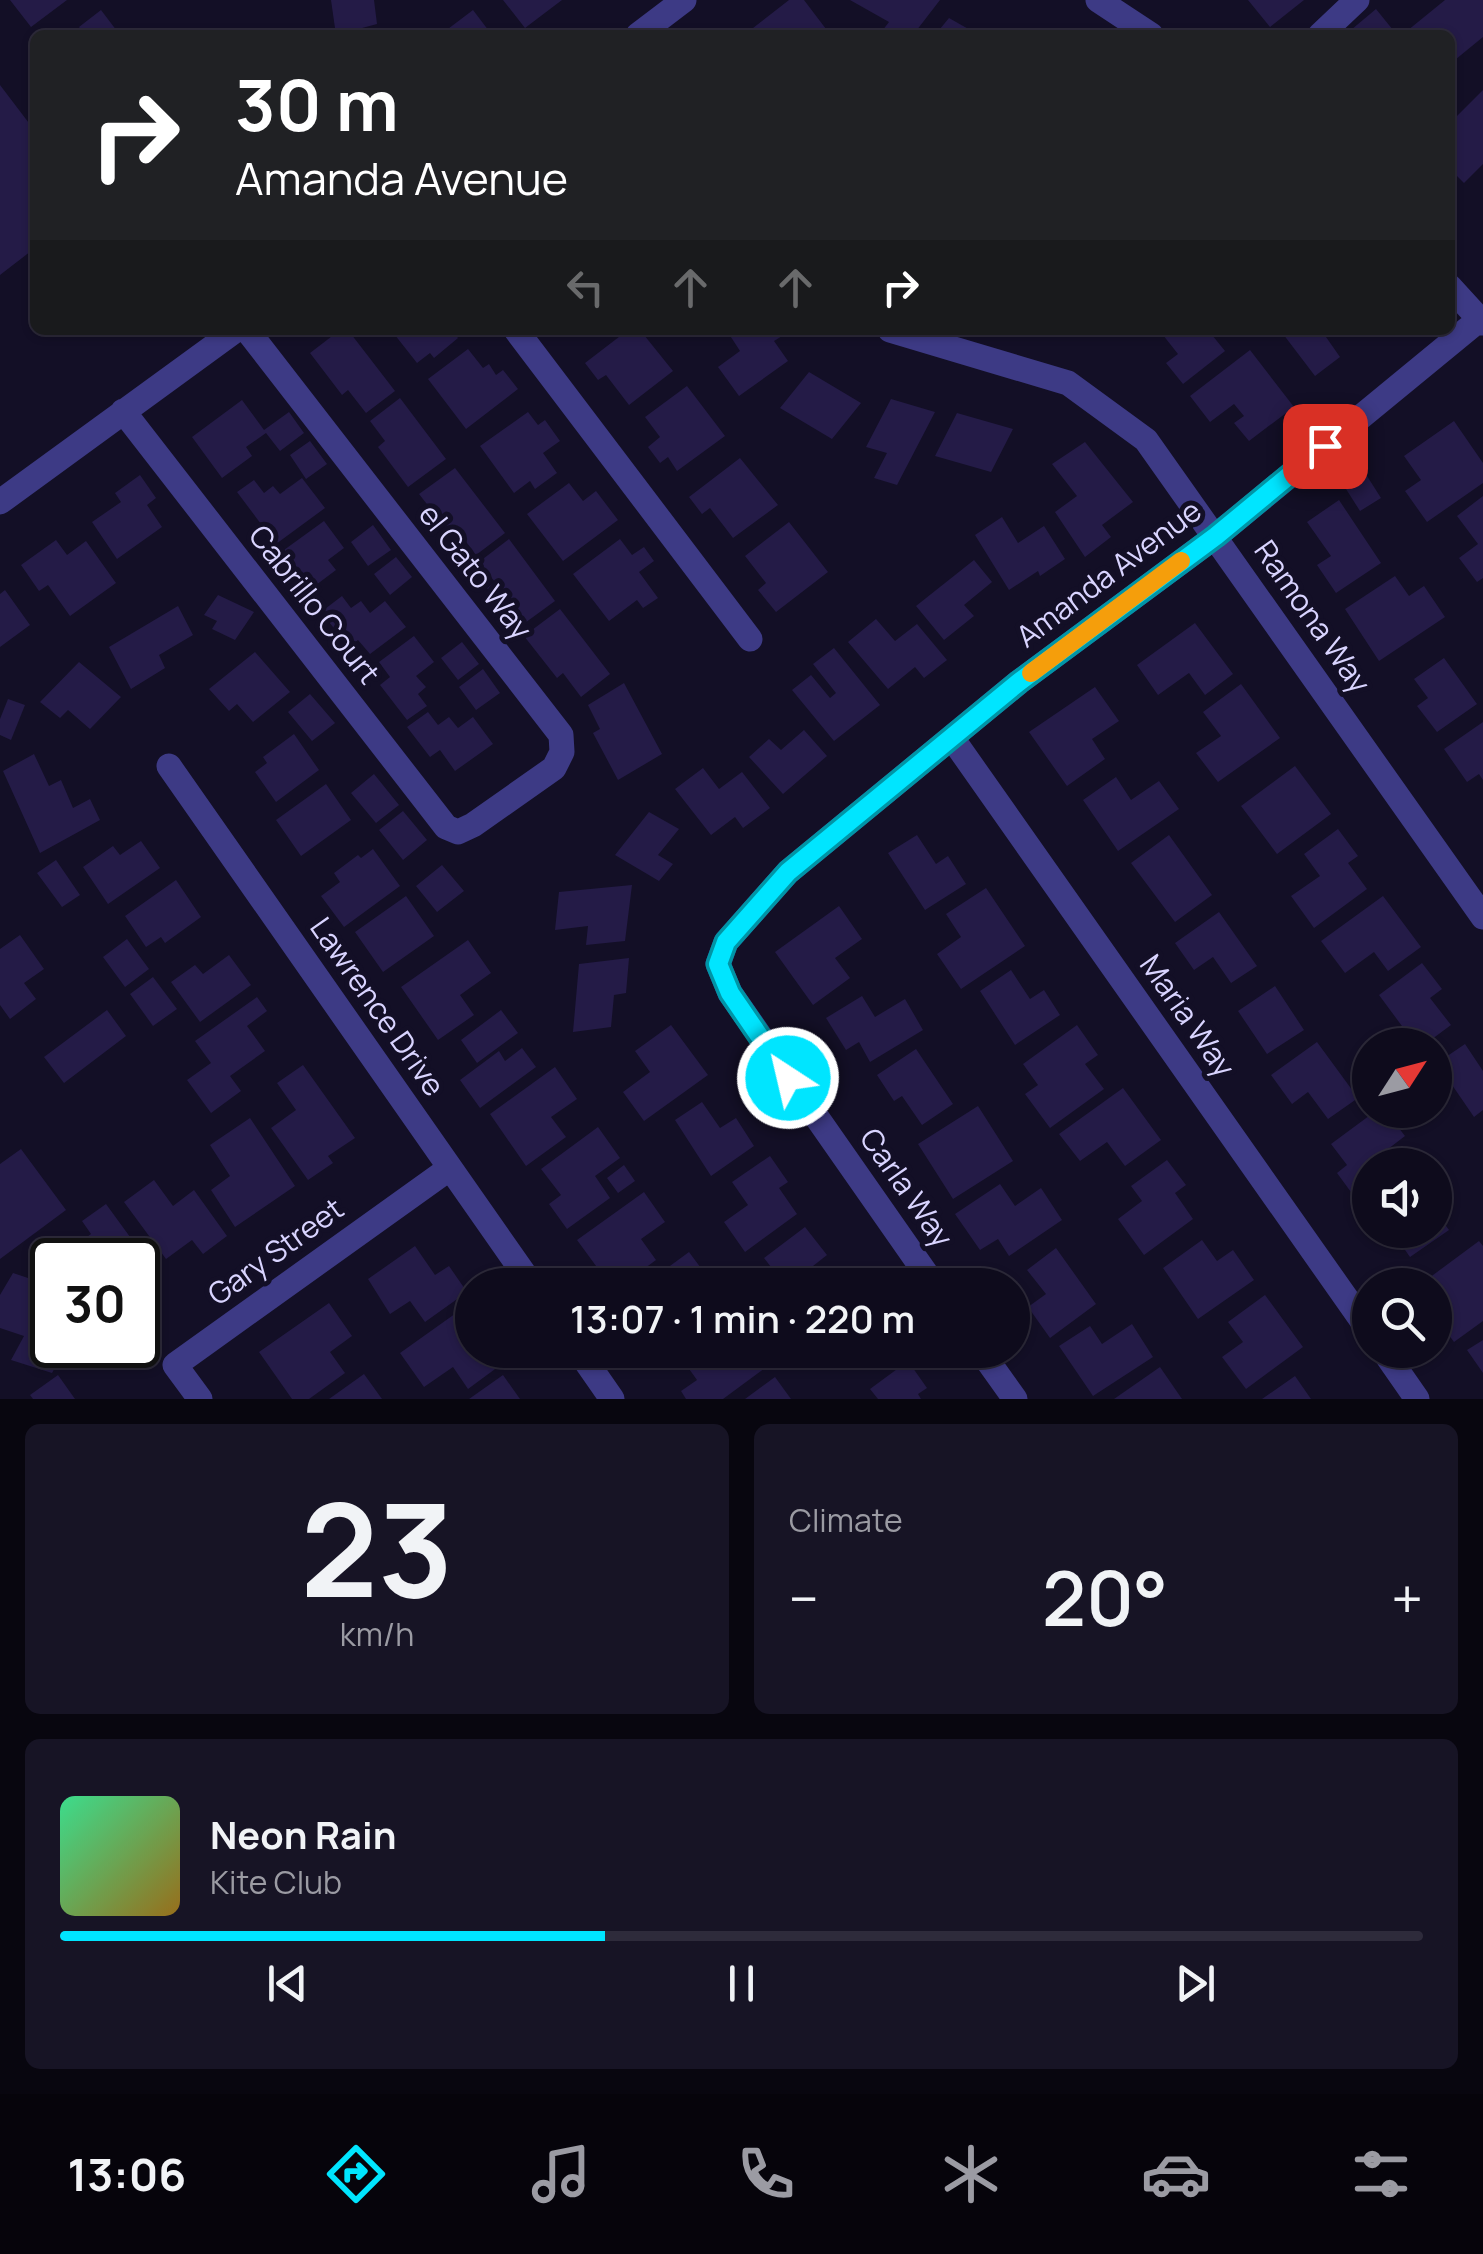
<!DOCTYPE html>
<meta charset="utf-8">
<style>
:root{--surface:#0e0b1c;--page:#171425;--text:#f1f3f6;--muted:#9b9ba3;--line:#2e2b3b;--accent:#00e5ff}
body{margin:0;font-family:Manrope,sans-serif;background:var(--page);color:var(--text);height:100vh;display:flex;flex-direction:column;font-size:38px;white-space:nowrap}
*{box-sizing:border-box;margin:0}
p{font-size:32px;color:var(--muted)}
.icon{flex:none;width:55px;height:55px;fill:none;stroke:currentColor;stroke-width:2;stroke-linecap:round;stroke-linejoin:round}
.map{position:relative;height:1399px;overflow:hidden}
.sheet{display:flex;flex-direction:column;gap:25px;padding:25px;background:#08060f;flex:1}
.sheet>*{flex:none}
.banner{position:absolute;left:30px;top:30px;width:1425px;height:305px;border-radius:15px;box-shadow:0 2px 8px #0004,0 0 0 2px var(--line);background:#202124;color:#fff;overflow:hidden}
.needle{width:65px;rotate:54deg}
.controls{position:absolute;left:1352px;top:1028px;display:grid;gap:20px}
.controls a{display:grid;place-items:center;width:100px;height:100px;border-radius:50%;background:var(--surface);box-shadow:0 2px 8px #0004,0 0 0 2px var(--line);font-size:50px}
.speed{position:absolute;left:30px;top:1238px;display:flex;gap:20px;font-size:50px;font-weight:700;text-align:center}
.speed>*{display:grid;place-content:center;width:130px;height:130px;border-radius:50%;background:var(--surface);box-shadow:0 2px 8px #0004,0 0 0 2px var(--line);line-height:1}
.speed .limit{border:5px solid #111;border-radius:15px;background:#fff;color:#111}
.pin{position:absolute;display:grid;place-items:center;width:85px;height:85px;color:#fff;margin:-42px;border-radius:20px;box-shadow:0 5px 15px #0006}
.me{position:absolute;width:110px;margin:-55px;rotate:325deg;stroke-linejoin:round;filter:drop-shadow(0 0 8px #0008)}
.turn{display:flex;align-items:center;gap:35px;height:210px;padding:0 40px;font-size:45px}
.turn .icon{width:130px;height:130px;stroke-width:2.5}
.turn b{display:block;font-size:70px;line-height:85px}
.lanes{display:flex;align-items:center;height:95px;padding:0 40px;background:#0003;justify-content:center;gap:50px;direction:ltr}
.lanes .off{opacity:.35}
.big{font-size:75px;font-weight:600;line-height:1.1}
.sheet .widget{flex:1;display:flex;flex-direction:column;justify-content:center;gap:15px;min-width:0;padding:0 35px;border-radius:15px;background:var(--page)}
.sheet .dial{align-items:center;gap:0}
.dial b{font-size:130px;line-height:1}
.song{display:flex;align-items:center;gap:30px}
.cover{width:120px;height:120px;border-radius:15px;background:linear-gradient(135deg,hsl(150 70% 55%),hsl(40 70% 35%))}
.played{height:10px;border-radius:5px;background:linear-gradient(90deg,var(--accent) 40%,var(--line) 40%)}
.keys{display:flex;justify-content:space-around;direction:ltr}
.heat{display:flex;justify-content:space-between;align-items:center;font-size:55px;direction:ltr}
.sheet .tiles{flex:1;display:grid;gap:25px;grid-template-columns:1fr 1fr}
.widget:last-child{grid-column:span 2}
.trip{position:absolute;left:455px;top:1268px;width:575px;height:100px;border-radius:50px;background:var(--surface);box-shadow:0 2px 8px #0004,0 0 0 2px var(--line);font-weight:600;line-height:100px;text-align:center}
.menu{display:flex;height:160px;justify-content:space-around;align-items:center;background:#06040b;color:var(--muted)}
.menu .icon{width:70px;height:70px}
.menu .active{color:var(--accent)}
.menu b{font-size:45px;color:var(--text)}
.map>svg:first-child{display:block}
.building{fill:#241b47}
.lines{fill:none;stroke-linecap:round;stroke-linejoin:round}
.minor{stroke:#3d3a85;stroke-width:25}
.route-casing{stroke:#0095a6;stroke-width:25}
.route{stroke:#00e5ff;stroke-width:18}
.slow{stroke:#f59e0b;stroke-width:18}
.labels{text-anchor:middle;stroke-width:10;stroke-linejoin:round;paint-order:stroke}
.street-label{font-size:30px;fill:#d9d4ff;stroke:#130f26}
</style>
<div class="map">
<svg width="1483" height="1399" viewBox="0 0 1483 1399">
<rect width="100%" height="100%" fill="#130f26"/>
<path class="building" d="M10,0H67L31,27Z
M331,0H374L377,24L336,35Z
M503,0H562L525,28Z
M789,0H804L826,29L818,35H744Z
M850,0H940L913,35H879L889,22Z
M1248,0H1304L1270,27Z
M1445,0H1483V37L1450,64V35H1402Z
M1376,9L1393,30L1387,35H1345Z
M101,10L120,35H85L79,27Z
M473,10L492,35H440Z
M949,18L979,35H935Z
M0,85L35,131V248L0,275Z
M1483,90V164L1464,183L1450,169V123Z
M340,330H348L395,391L366,413L348,390L342,395L310,353Z
M391,330H452L458,338L434,358L430,353L417,363Z
M628,330H640L673,371L629,405L606,375L598,380L585,363Z
M735,330L787,333L774,341L788,361L739,396L718,367L740,351L729,334Z
M1159,330H1208L1225,351L1183,384L1166,363L1178,354Z
M1280,330H1335L1326,337L1340,357L1315,376Z
M468,349L483,368L489,364L496,375L503,370L518,389L466,429L428,379Z
M1250,350L1294,407L1249,441L1234,423L1244,416L1234,404L1210,422L1190,396Z
M809,372L861,403L832,439L780,408Z
M687,386L725,436L677,471L668,457L660,463L648,447L660,437L645,417Z
M400,398L446,459L408,487L378,447L385,441L370,421Z
M891,399L935,412L897,485L874,478L887,453L866,447Z
M242,400L264,430L289,412L304,433L280,451L266,433L246,447L252,456L222,478L192,437Z
M528,412L538,425L545,420L560,441L543,453L557,473L535,489L530,481L514,493L480,446Z
M957,413L1013,429L991,472L935,456Z
M1454,421L1483,463V483L1427,522L1405,491L1421,480L1404,456Z
M310,441L327,464L306,479L290,455Z
M1085,442L1133,502L1102,525L1111,537L1085,557L1055,512L1077,496L1052,464Z
M740,458L778,505L733,538L710,508L702,514L689,497Z
M455,468L505,533L476,555L458,531L452,536L419,494Z
M140,475L156,498L147,505L162,527L117,559L92,522L121,502L115,493Z
M1367,476L1381,498L1360,511L1346,489Z
M302,478L325,508L276,544L237,492L254,480L264,493L273,486L280,494Z
M569,483L583,501L596,491L618,520L563,561L527,514Z
M1483,496V578L1477,582L1459,558L1478,544L1457,516Z
M1339,500L1381,563L1336,593L1317,565L1331,556L1307,522Z
M1002,517L1018,543L1044,526L1065,559L1040,576L1038,571L1009,590L975,535Z
M324,521L344,548L328,560L336,570L312,588L284,550Z
M789,522L828,572L776,612L758,590L766,583L745,556Z
M373,525L391,550L368,566L351,542Z
M509,539L555,601L518,628L487,588L495,582L479,562Z
M620,539L632,555L644,547L654,561L639,572L658,598L643,608L637,600L609,621L573,574Z
M56,540L67,555L86,541L116,583L70,616L48,585L39,591L21,565Z
M396,557L412,577L390,595L374,574Z
M974,560L992,582L964,605L974,616L944,640L916,606Z
M1395,576L1409,596L1424,586L1445,617L1379,661L1345,609Z
M5,590L30,625L0,647V594Z
M218,595L254,612L235,640L212,629L217,621L204,615Z
M342,596L351,608L361,601L370,613L385,601L406,627L370,654L358,640L349,647L321,612Z
M178,606L193,635L159,655L165,668L131,689L109,647Z
M560,609L610,674L581,697L563,673L557,678L524,636Z
M876,619L895,641L917,624L947,660L924,678L915,667L888,689L848,642Z
M1195,623L1233,674L1205,695L1189,673L1158,695L1137,665Z
M414,636L434,662L416,676L426,687L418,694L427,706L407,720L380,685L390,677L379,662Z
M462,642L479,664L458,680L441,658Z
M834,648L880,705L834,741L792,690L811,675L830,698L836,693L813,664Z
M255,652L290,692L253,722L237,704L229,711L209,689Z
M1444,658L1477,704L1437,732L1417,706L1428,698L1414,679Z
M79,662L121,697L90,729L68,710L60,718L40,702Z
M483,669L500,693L476,710L459,687Z
M624,683L662,754L618,780L593,733L600,729L588,705Z
M1241,684L1280,738L1218,782L1196,753L1221,736L1203,712Z
M1095,687L1119,721L1092,739L1105,759L1067,786L1029,732Z
M310,694L335,723L312,741L288,712Z
M8,699L25,705L11,740L0,735V719Z
M428,712L438,725L449,717L458,728L473,717L493,744L455,771L440,750L430,757L407,727Z
M1483,722V780L1479,774L1467,782L1444,749Z
M804,730L827,756L783,794L749,757L769,739L781,750Z
M294,734L319,770L276,802L255,772L267,763L263,757Z
M34,754L49,786L61,780L73,808L90,799L100,820L40,853L3,771Z
M1295,766L1331,814L1277,854L1241,806Z
M703,768L719,789L742,772L770,808L743,828L735,817L711,835L675,789Z
M374,774L399,805L376,823L351,793Z
M1116,777L1131,800L1159,781L1179,809L1118,851L1083,800Z
M326,784L351,820L301,856L276,820Z
M403,811L427,840L403,860L379,830Z
M649,812L679,829L658,855L673,864L659,881L615,855Z
M1338,829L1358,856L1348,863L1367,889L1314,928L1291,896L1320,876L1304,854Z
M917,835L936,864L948,856L966,884L925,910L888,853Z
M1169,835L1212,895L1175,922L1131,863Z
M141,841L160,868L108,904L83,867L113,846L120,855Z
M373,849L400,886L344,927L321,896L340,882L334,873L358,855L361,858Z
M56,860L80,895L62,907L37,873Z
M442,865L464,891L437,912L416,886Z
M176,880L201,917L165,943L161,937L146,947L125,916Z
M632,885L625,941L586,945L588,926L555,930L559,892Z
M986,888L1025,946L961,989L937,954L961,937L946,914Z
M406,896L434,936L383,972L355,932Z
M1383,896L1421,947L1388,971L1374,952L1345,973L1321,941Z
M839,906L862,939L835,958L850,978L813,1005L775,952Z
M1219,912L1257,966L1231,983L1213,957L1194,970L1175,943Z
M20,935L44,969L24,983L36,999L10,1019L0,1005V949Z
M127,939L149,969L125,987L103,957Z
M468,940L491,973L460,995L474,1015L438,1040L401,987Z
M229,955L251,985L200,1022L171,982L195,965L203,974Z
M629,958L626,993L614,995L611,1027L573,1032L579,964Z
M1422,963L1442,989L1430,998L1451,1025L1424,1045H1416L1379,995Z
M1011,970L1030,999L1044,990L1060,1015L1015,1045L980,991Z
M153,977L177,1009L153,1026L130,994Z
M1275,986L1304,1030L1267,1054L1238,1011Z
M862,996L875,1017L905,999L923,1030L870,1062L859,1042L846,1050L826,1018Z
M257,997L267,1011L247,1026L265,1051L230,1076L241,1091L211,1113L187,1080L211,1063L195,1041Z
M107,1010L126,1036L64,1083L44,1057Z
M501,1010L518,1033L477,1063L461,1040Z
M671,1025L708,1075L644,1121L623,1092L650,1072L635,1051Z
M1077,1025L1098,1055L1085,1064L1104,1089L1050,1128L1025,1094L1038,1085L1023,1064Z
M1317,1042L1358,1098L1328,1119L1308,1092L1292,1104L1271,1075Z
M1465,1044L1483,1071V1110L1474,1117L1437,1063Z
M522,1048L536,1067L480,1108L460,1080L499,1051L505,1061Z
M916,1049L953,1104L922,1125L902,1096L894,1101L877,1075Z
M303,1065L355,1138L328,1156L333,1163L308,1180L271,1128L296,1110L277,1083Z
M555,1067L577,1099L551,1117L566,1137L526,1166L490,1114Z
M1123,1088L1161,1140L1125,1166L1107,1142L1080,1161L1059,1134Z
M702,1102L720,1128L736,1118L754,1146L711,1176L675,1120Z
M978,1106L1013,1161L953,1199L918,1144Z
M1377,1110H1385L1405,1136L1388,1149L1399,1165H1370V1195L1359,1203L1337,1173L1347,1165L1331,1144Z
M250,1118L295,1186L235,1227L211,1190L230,1176L210,1145Z
M598,1127L620,1158L595,1176L610,1198L567,1229L549,1204L561,1195L541,1169Z
M21,1149L66,1210L0,1259V1164Z
M770,1156L788,1182L779,1188L797,1214L745,1252L724,1222L748,1205L732,1182Z
M1167,1160L1186,1185L1175,1193L1193,1219L1144,1255L1118,1219L1142,1201L1131,1186Z
M624,1165L635,1181L618,1193L607,1178Z
M154,1180L173,1206L194,1190L227,1236L203,1254L192,1240L166,1259L124,1202Z
M1000,1184L1015,1206L1041,1188L1062,1220L1009,1256L998,1239L980,1250L955,1214Z
M644,1192L665,1222L641,1239L656,1260L622,1285H610L577,1240Z
M106,1204L149,1263L138,1271V1260H71L66,1253L91,1234L82,1221Z
M1435,1211L1449,1230L1410,1257L1391,1230H1435Z
M805,1227L827,1255L813,1266L828,1285H785L764,1258Z
M1202,1240L1217,1261L1233,1250L1254,1280L1198,1319L1163,1268Z
M1479,1241L1483,1246V1321L1454,1342L1435,1316V1309L1446,1301L1429,1278Z
M415,1246L435,1275L449,1266L467,1292L425,1322L410,1301L390,1314L368,1279Z
M1056,1248L1096,1304L1050,1338L1028,1307L1046,1294L1027,1270Z
M689,1252L712,1283L709,1285H644Z
M13,1273L52,1286V1309L40,1331L52,1335V1345H68L52,1373L11,1360L24,1336L0,1328V1295Z
M1265,1295L1303,1347L1246,1389L1222,1357L1243,1342L1228,1322Z
M329,1303L352,1336L330,1352L345,1373L309,1399H292L259,1352Z
M466,1306L472,1315V1350H504L510,1358L468,1389L453,1367L424,1387L400,1353Z
M1132,1324L1153,1357L1093,1396L1059,1346L1090,1326L1102,1344Z
M1483,1340V1373L1467,1350Z
M680,1350H758L769,1365L723,1399H686L681,1391L697,1380L677,1352Z
M908,1361L927,1388L918,1394L921,1399H878L870,1389Z
M1160,1367L1182,1399H1114Z
M364,1374L382,1399H329Z
M58,1375L75,1399H33L30,1395Z
M503,1375L520,1399H469Z
M1295,1376L1311,1399H1262Z
M775,1377L791,1399H745Z"/>
<g class="lines">
<path class="minor" d="M1098,0L1151,35
M638,35L684,0
M1320,35L1357,0
M1450,287L1483,323
M516,330L750,639
M890,330L1068,383L1146,440L1483,917
M123,411L446,827L458,832L473,825L554,768L562,752L561,735L247,330
M0,502L236,330
M952,738L1370,1332
M169,766L532,1285
M934,1285L730,993L718,964L726,942L788,872L1019,682L1216,536L1480,319
M578,1350L612,1399
M980,1350L1015,1399
M1383,1350L1417,1399
M200,1399L175,1365L450,1168"/>
</g>
<g class="lines">
<defs>
<path id="route" d="M788,1078L730,993L718,964L726,942L788,872L1019,682L1216,536L1325,446"/>
</defs>
<use href="#route" class="route-casing"/>
<use href="#route" class="route"/>
<path class="slow" d="M1031,673L1181,561"/>
</g>
<g class="labels">
<g class="street-label">
<text transform="translate(475 572) rotate(52)" y="10">el Gato Way</text>
<text transform="translate(1109 574) rotate(-37)" y="10">Amanda Avenue</text>
<text transform="translate(314 605) rotate(52)" y="10">Cabrillo Court</text>
<text transform="translate(1312 617) rotate(55)" y="10">Ramona Way</text>
<text transform="translate(377 1007) rotate(55)" y="10">Lawrence Drive</text>
<text transform="translate(1187 1016) rotate(55)" y="10">Maria Way</text>
<text transform="translate(906 1188) rotate(55)" y="10">Carla Way</text>
<text transform="translate(276 1252) rotate(-36)" y="10">Gary Street</text>
</g>
</g>
</svg>
<div class="controls">
<a><svg class="needle" viewBox="-14 -14 28 28"><path d="M0-13l5 13h-10z" fill="#e53935"/><path d="M0 13l5-13h-10z" fill="#9b9ba3"/></svg></a>
<a><svg class="icon" aria-label="sound" viewBox="0 0 24 24"><path d="M4 9h4l5-4v14l-5-4H4zM17 9q2 3 0 6"/></svg></a>
<a><svg class="icon" aria-label="search" viewBox="0 0 24 24"><circle cx="10" cy="10" r="6"/><path d="M15 15l6 6"/></svg></a>
</div>
<div class="speed"><div class="limit">30</div></div>
<div class="pin" style="left:1325px;top:446px;background:#d93025"><svg class="icon" aria-label="arrive" viewBox="0 0 24 24"><path d="M6 21V4h12l-3 4 3 4H6"/></svg></div>
<svg class="me" style="left:788px;top:1078px" viewBox="-20 -20 40 40"><circle r="17" fill="#00e5ff" stroke="#fff" stroke-width="3"/><path d="M0-11L8 9 0 5-8 9z" fill="#fff"/></svg>
<div class="trip">13:07 · 1 min · 220 m</div>
<div class="banner">
<div class="turn"><svg class="icon" aria-label="right" viewBox="0 0 24 24"><path d="M7 20v-9h11M14 6l5 5-5 5"/></svg><div><b>30 m</b>Amanda Avenue</div></div>
<div class="lanes"><svg class="icon off" aria-label="left" viewBox="0 0 24 24"><path d="M17 20v-9H6M10 6l-5 5 5 5"/></svg><svg class="icon off" aria-label="ahead" viewBox="0 0 24 24"><path d="M12 20V5M6 11l6-6 6 6"/></svg><svg class="icon off" aria-label="ahead" viewBox="0 0 24 24"><path d="M12 20V5M6 11l6-6 6 6"/></svg><svg class="icon" aria-label="right" viewBox="0 0 24 24"><path d="M7 20v-9h11M14 6l5 5-5 5"/></svg></div>
</div>
</div>
<section class="sheet">
<div class="tiles">
<div class="widget dial"><b>23</b><p>km/h</p></div>
<div class="widget"><p>Climate</p>
<div class="heat"><a>−</a><b class="big">20°</b><a>+</a></div>
</div>
<div class="widget">
<div class="song"><i class="cover"></i><div><b>Neon Rain</b><p>Kite Club</p></div></div>
<div class="played"></div>
<div class="keys"><svg class="icon" aria-label="previous" viewBox="0 0 24 24"><path d="M18 5L8 12l10 7zM5 5v14"/></svg><svg class="icon" aria-label="pause" viewBox="0 0 24 24"><path d="M8 5v14M16 5v14"/></svg><svg class="icon" aria-label="next" viewBox="0 0 24 24"><path d="M6 5l10 7-10 7zM19 5v14"/></svg></div>
</div>
</div>
</section>
<nav class="menu">
<b>13:06</b>
<svg class="icon active" aria-label="directions" viewBox="0 0 24 24"><path d="M12 3l9 9-9 9-9-9zM9 14v-3h6M13 9l2 2-2 2"/></svg>
<svg class="icon" aria-label="music" viewBox="0 0 24 24"><path d="M9 18V5l10-2v13"/><circle cx="6" cy="18" r="3"/><circle cx="16" cy="16" r="3"/></svg>
<svg class="icon" aria-label="phone" viewBox="0 0 24 24"><path d="M5 4h4l2 5-3 2q2 4 5 5l2-3 5 2v4C11 20 4 13 5 4z"/></svg>
<svg class="icon" aria-label="climate" viewBox="0 0 24 24"><path d="M12 3v18M4 7l16 10M4 17L20 7"/></svg>
<svg class="icon" aria-label="car" viewBox="0 0 24 24"><path d="M5 17H2v-5l4-1 3-4h7l3 4 3 1v5h-3M9 17h6M6 11h13"/><circle cx="7" cy="17" r="2"/><circle cx="17" cy="17" r="2"/></svg>
<svg class="icon" aria-label="filters" viewBox="0 0 24 24"><path d="M4 7h16M4 17h16"/><circle cx="9" cy="7" r="2"/><circle cx="15" cy="17" r="2"/></svg>
</nav>
